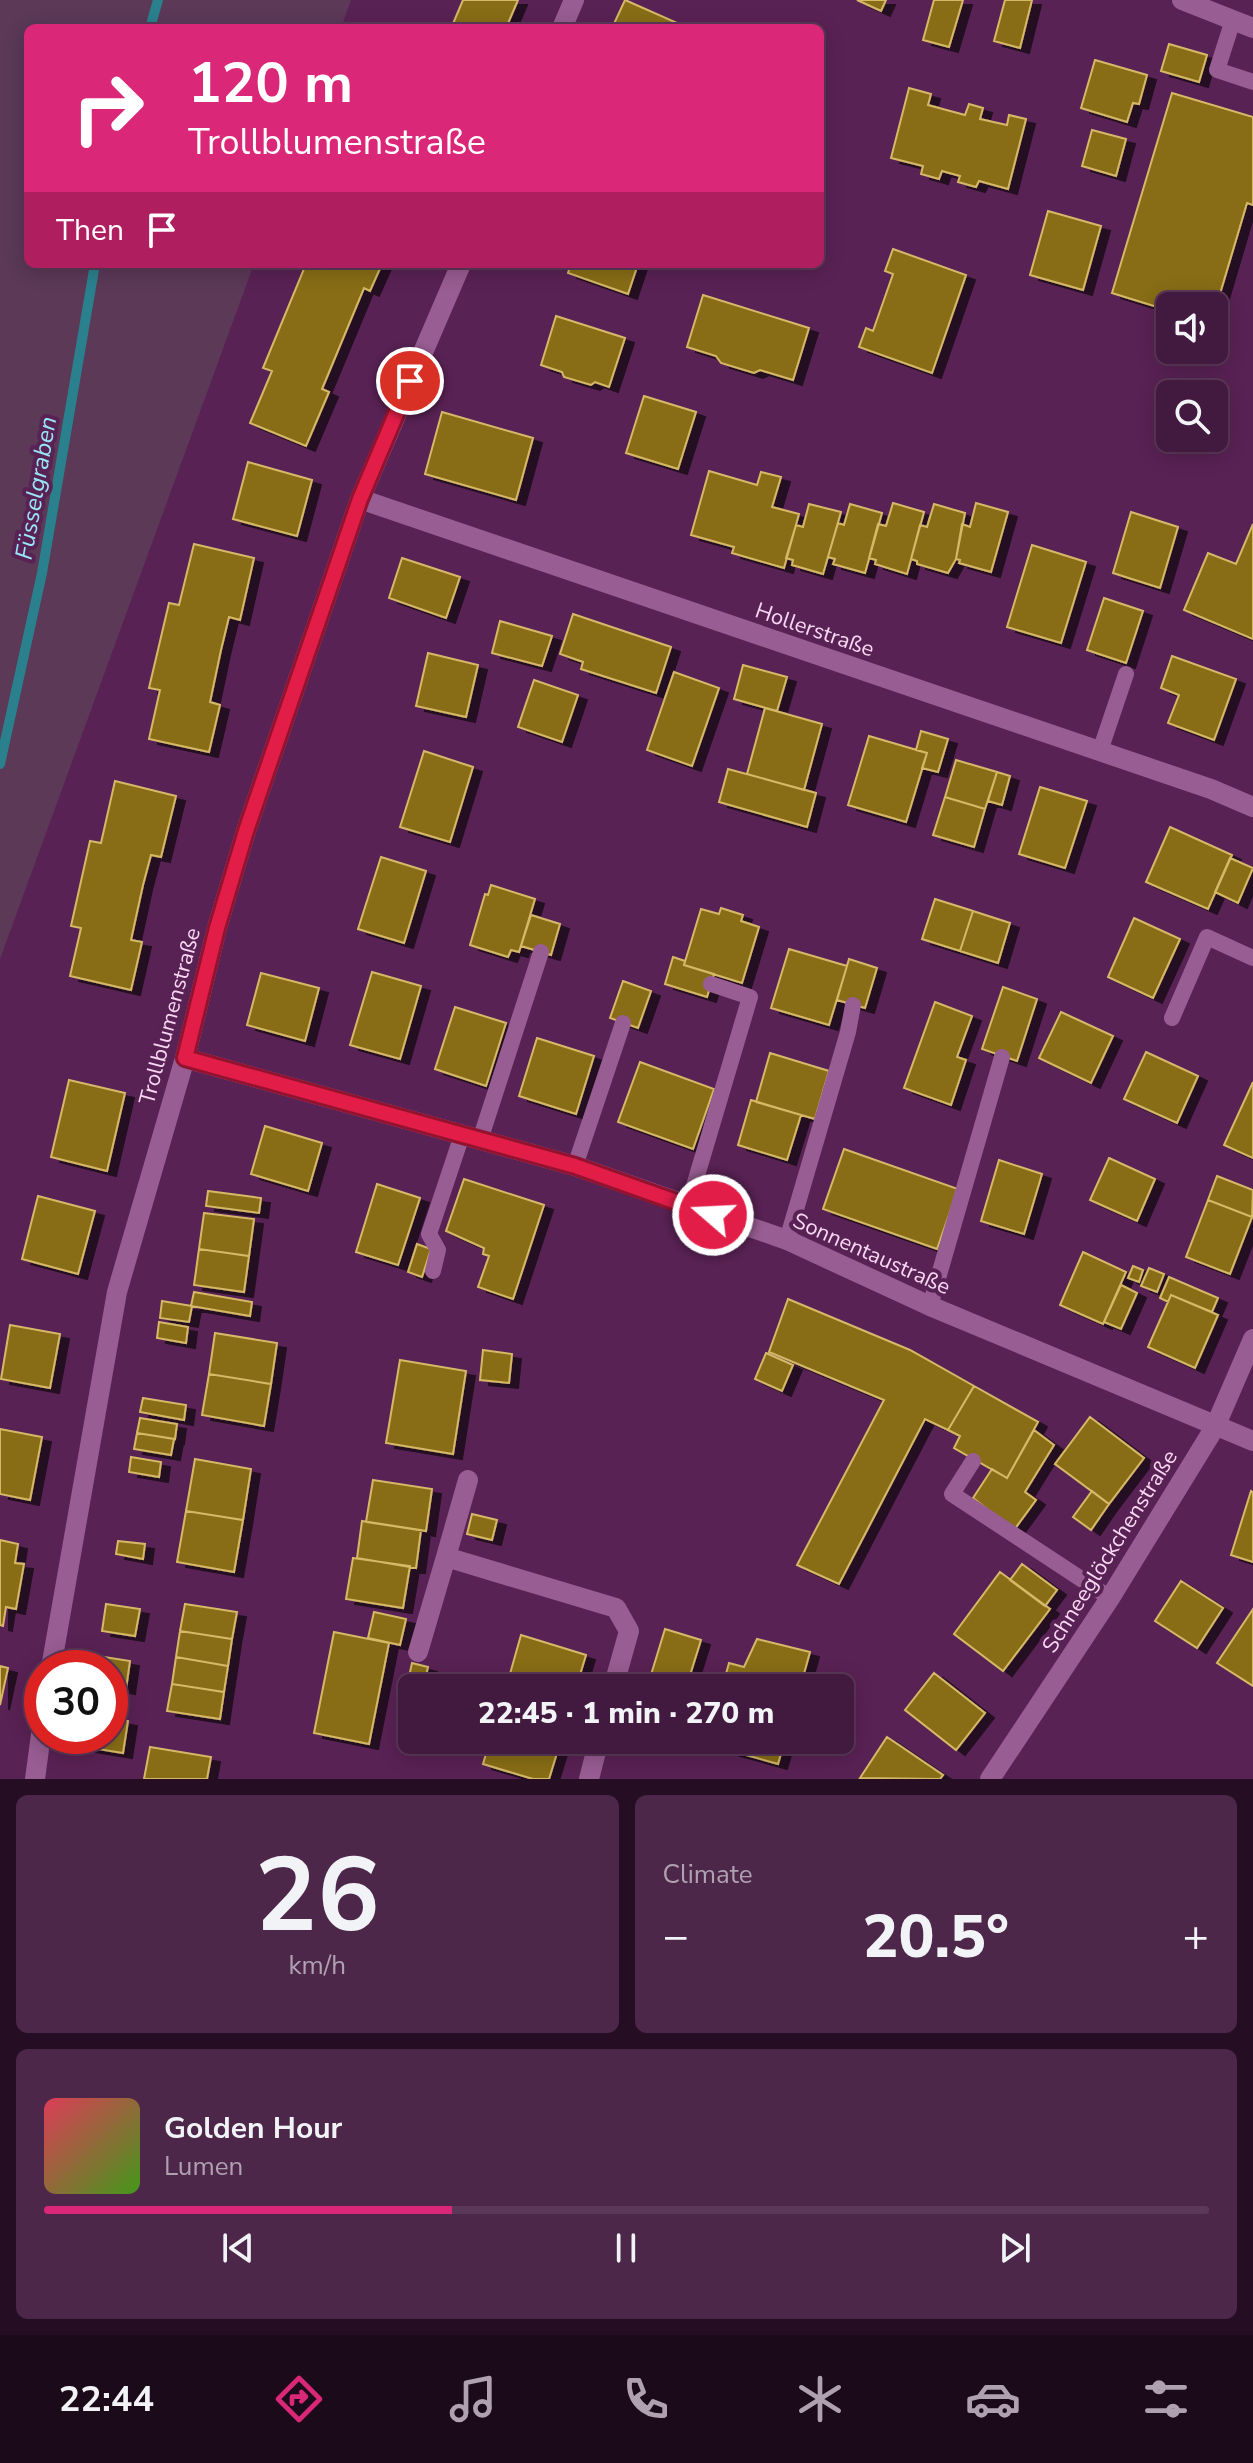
<!DOCTYPE html>
<meta charset="utf-8">
<style>
:root{--surface:#431a3f;--page:#4d274a;--text:#f1f3f6;--muted:#afa1b0;--line:#5b3859;--accent:#db2777}
body{margin:0;font-family:"Nunito Sans",sans-serif;background:var(--page);color:var(--text);height:100vh;display:flex;flex-direction:column;font-size:30px;white-space:nowrap}
*{box-sizing:border-box;margin:0}
p{font-size:26px;color:var(--muted)}
.icon{flex:none;width:44px;height:44px;fill:none;stroke:currentColor;stroke-width:2;stroke-linecap:round;stroke-linejoin:round}
.map{position:relative;height:1779px;overflow:hidden}
.drawer{display:flex;flex-direction:column;gap:16px;padding:16px;background:#250e23;flex:1}
.drawer>*{flex:none}
.guide{position:absolute;left:24px;top:24px;width:800px;height:244px;border-radius:12px;box-shadow:0 4px 20px #0003,0 0 0 2px var(--line);background:#db2777;color:#fff;overflow:hidden}
.controls{position:absolute;left:1156px;top:292px;display:grid;gap:16px}
.controls a{display:grid;place-items:center;width:72px;height:72px;border-radius:12px;background:var(--surface);box-shadow:0 4px 20px #0003,0 0 0 2px var(--line);font-size:40px}
.speed{position:absolute;left:24px;top:1650px;display:flex;gap:16px;font-size:40px;font-weight:700;text-align:center}
.speed>*{display:grid;place-content:center;width:104px;height:104px;border-radius:50%;background:var(--surface);box-shadow:0 4px 20px #0003,0 0 0 2px var(--line);line-height:1}
.speed .limit{border:12px solid #d22;background:#fff;color:#111}
.pin{position:absolute;display:grid;place-items:center;width:68px;height:68px;color:#fff;margin:-34px;border:4px solid #fff;border-radius:50%;box-shadow:0 2px 8px #0007}
.me{position:absolute;width:88px;margin:-44px;rotate:289deg;stroke-linejoin:round;filter:drop-shadow(0 0 6px #0008)}
.turn{display:flex;align-items:center;gap:28px;height:168px;padding:0 32px;font-size:36px}
.turn .icon{width:104px;height:104px;stroke-width:2.5}
.turn b{display:block;font-size:56px;line-height:68px}
.then{display:flex;align-items:center;height:76px;padding:0 32px;background:#0003;gap:16px;font-size:30px}
.big{font-size:60px;font-weight:800;line-height:1.1}
.drawer .widget{flex:1;display:flex;flex-direction:column;justify-content:center;gap:12px;min-width:0;padding:0 28px;border-radius:12px;background:var(--page)}
.drawer .dial{align-items:center;gap:0}
.dial b{font-size:104px;line-height:1}
.song{display:flex;align-items:center;gap:24px}
.cover{width:96px;height:96px;border-radius:12px;background:linear-gradient(135deg,hsl(350 70% 55%),hsl(100 70% 35%))}
.played{height:8px;border-radius:4px;background:linear-gradient(90deg,var(--accent) 35%,var(--line) 35%)}
.keys{display:flex;justify-content:space-around;direction:ltr}
.heat{display:flex;justify-content:space-between;align-items:center;font-size:44px;direction:ltr}
.drawer .tiles{flex:1;display:grid;gap:16px;grid-template-columns:1fr 1fr}
.widget:last-child{grid-column:span 2}
.trip{position:absolute;left:398px;top:1674px;width:456px;height:80px;border-radius:12px;background:var(--surface);box-shadow:0 4px 20px #0003,0 0 0 2px var(--line);font-weight:800;line-height:80px;text-align:center}
.menu{display:flex;height:128px;justify-content:space-around;align-items:center;background:#1b0a19;color:var(--muted)}
.menu .icon{width:56px;height:56px}
.menu .current{color:var(--accent)}
.menu b{font-size:36px;color:var(--text)}
.map>svg:first-child{display:block}
.green{fill:#5b3957}
.lines{fill:none;stroke-linecap:round;stroke-linejoin:round}
.stream{stroke:#2b808e;stroke-width:10}
.building{fill:#886d13;stroke:#d5b968;stroke-width:2;filter:url(#shadow)}
.service{stroke:#985d92;stroke-width:16}
.minor{stroke:#985d92;stroke-width:20}
.route-casing{stroke:#92132f;stroke-width:20}
.route{stroke:#e11d48;stroke-width:14}
.labels{text-anchor:middle;stroke-width:8;stroke-linejoin:round;paint-order:stroke}
.street-label{font-size:22px;fill:#f8d7f3;stroke:#592254}
.water-label{font-size:24px;font-style:italic;fill:#99e7f6;stroke:#592254}
</style>
<div class="map">
<svg width="1253" height="1779" viewBox="0 0 1253 1779">
<defs>
<filter id="shadow"><feDropShadow dx="9" dy="5" stdDeviation="0" flood-color="#0009"/></filter>
</defs>
<rect width="100%" height="100%" fill="#592254"/>
<path class="green" d="M0,0H351L341,28H28V264H254L0,959Z"/>
<g class="lines">
<path class="stream" d="M150,28L158,0
M0,764L42,573L95,264"/>
</g>
<path class="building" d="M463,0H518L506,28H457L452,26Z
M625,0L684,26L682,28H612Z
M857,0H886L881,11Z
M934,0H963L949,47L923,40Z
M1005,0H1032L1020,48L994,41Z
M1169,44L1207,55L1199,82L1161,71Z
M1095,60L1147,75L1139,104L1133,103L1127,122L1081,108Z
M909,88L931,94L928,105L965,115L969,104L983,108L980,119L1007,125L1009,115L1026,119L1008,189L979,181L976,187L958,182L960,176L942,171L939,179L921,174L923,166L891,158Z
M1172,93L1253,117V205L1247,203L1214,314V306H1170V311L1112,293Z
M1092,130L1126,139L1116,176L1082,166Z
M1048,211L1101,226L1083,290L1030,275Z
M893,249L966,275L932,373L859,347L866,328L873,331L893,274L885,271Z
M306,264L320,269L322,264H382L370,291L364,288L322,389L329,392L306,446L250,423L272,371L263,368Z
M571,264H638L628,294L568,273Z
M703,295L809,328L793,380L760,370L754,373L721,363L716,356L687,347Z
M556,316L625,338L609,387L595,382L591,385L564,377L562,372L541,365Z
M644,396L696,412L678,469L626,453Z
M442,412L533,438L516,500L425,474Z
M248,462L312,480L297,536L233,519Z
M709,471L757,485L761,472L781,477L772,507L799,514L784,568L732,553L734,547L691,535Z
M893,503L924,512L907,574L875,564L876,560L869,558L878,524L886,526Z
M976,503L1008,512L991,572L959,563L960,560L956,559L962,524L970,527Z
M809,504L841,512L823,574L792,565L793,560L786,558L796,525L803,527Z
M850,504L882,513L865,573L833,564L835,559L828,557L838,523L844,525Z
M934,504L965,513L956,559L948,573L917,564V561L911,559L920,525L927,527Z
M1131,512L1178,527L1160,588L1113,573Z
M1253,524V639L1184,610L1208,553L1236,564Z
M194,544L254,558L240,620L229,617L221,650L210,702L220,705L209,752L149,739L160,690L149,688L169,603L179,605Z
M1032,545L1086,562L1061,643L1007,627Z
M402,558L460,577L446,618L389,598Z
M1104,598L1143,611L1126,663L1087,650Z
M573,614L671,647L656,693L581,669L583,662L560,654Z
M500,621L552,636L542,666L492,653Z
M428,653L478,665L466,717L416,706Z
M1172,656L1236,679L1214,740L1168,723L1179,695L1161,688Z
M743,665L787,677L777,711L734,699Z
M674,672L719,688L692,766L647,750Z
M534,680L578,695L562,742L518,727Z
M765,708L822,724L804,790L747,774Z
M921,731L948,739L938,772L922,768L927,753L916,750Z
M869,736L927,753L906,822L848,805Z
M424,751L473,767L450,842L400,827Z
M956,760L997,772L985,809L945,797Z
M728,769L816,793L807,827L719,802Z
M997,772L1010,776L1002,805L988,801Z
M115,781L176,796L161,857L151,855L143,885L131,940L142,942L131,990L70,976L81,928L71,926L90,841L101,843Z
M1040,787L1087,801L1065,868L1019,854Z
M945,797L985,809L974,847L933,835Z
M1170,827L1232,855L1208,909L1146,882Z
M381,857L426,871L404,943L358,929Z
M1230,858L1253,868L1238,903L1215,892Z
M491,885L535,899L519,952L511,950L508,957L470,945L485,894L488,895Z
M935,899L973,911L960,951L922,939Z
M721,908L743,915L741,921L759,927L742,983L684,965L701,909L719,914Z
M973,911L1010,923L998,963L960,951Z
M531,915L560,924L551,955L521,946Z
M1134,918L1180,939L1153,998L1108,977Z
M789,949L847,966L829,1025L771,1008Z
M673,957L685,961L684,965L714,974L707,997L665,984Z
M849,959L877,968L865,1008L837,1000Z
M372,972L421,986L400,1059L350,1045Z
M261,973L319,988L305,1041L247,1025Z
M623,981L651,991L638,1028L610,1018Z
M1003,987L1037,999L1017,1061L982,1049Z
M935,1002L972,1016L957,1057L966,1060L951,1105L904,1088Z
M455,1007L506,1023L486,1086L435,1069Z
M1061,1012L1113,1036L1091,1083L1039,1058Z
M537,1038L594,1056L576,1114L519,1096Z
M1146,1052L1198,1076L1177,1123L1124,1099Z
M770,1053L829,1071L815,1119L756,1102Z
M640,1062L714,1089L693,1149L618,1122Z
M69,1080L125,1093L107,1171L51,1157Z
M1253,1082V1158L1224,1145Z
M751,1100L801,1115L787,1160L738,1145Z
M265,1126L322,1143L308,1191L251,1174Z
M844,1149L958,1189L937,1249L823,1209Z
M1109,1158L1155,1179L1137,1221L1090,1200Z
M999,1160L1042,1174L1024,1234L981,1221Z
M1217,1176L1253,1190L1252,1217L1208,1200Z
M464,1179L544,1205L513,1299L478,1287L489,1256L483,1254L484,1248L446,1231Z
M377,1184L420,1198L398,1265L356,1252Z
M208,1191L261,1198L259,1213L206,1206Z
M38,1196L95,1211L78,1274L22,1259Z
M1208,1200L1252,1217L1230,1274L1186,1257Z
M204,1213L254,1219L249,1256L199,1249Z
M417,1244L431,1249L422,1277L408,1272Z
M199,1249L249,1256L244,1292L194,1285Z
M1083,1252L1126,1272L1103,1324L1060,1305Z
M1133,1266L1143,1270L1139,1282L1128,1278Z
M1149,1268L1164,1274L1157,1292L1141,1286Z
M1169,1277L1218,1298L1212,1312L1171,1295L1168,1302L1160,1298Z
M1121,1285L1137,1293L1121,1329L1104,1322Z
M194,1292L252,1302L250,1316L191,1306Z
M1171,1295L1218,1315L1195,1368L1148,1347Z
M788,1299L910,1350L974,1386L948,1430L925,1419L839,1584L797,1565L884,1400L769,1352Z
M162,1301L192,1306L189,1322L160,1318Z
M159,1322L188,1327L186,1343L157,1338Z
M10,1325L60,1334L50,1388L1,1379Z
M215,1333L277,1343L271,1384L209,1374Z
M483,1350L512,1354L509,1383L480,1380Z
M766,1353L793,1365L782,1391L755,1379Z
M400,1360L466,1371L453,1454L386,1443Z
M209,1374L271,1384L264,1426L202,1415Z
M974,1386L1038,1422L1007,1478L954,1448L960,1436L948,1430Z
M143,1398L186,1405L184,1420L140,1412Z
M1090,1417L1144,1458L1109,1504L1055,1464Z
M140,1418L177,1424L175,1439L137,1433Z
M0,1429L42,1437L30,1500L0,1494Z
M1034,1430L1054,1445L1025,1492L1036,1500L1014,1530L973,1498L992,1469L1007,1478Z
M137,1433L174,1439L171,1455L134,1449Z
M131,1457L161,1462L159,1477L129,1472Z
M195,1459L251,1469L243,1520L186,1511Z
M373,1480L432,1489L426,1531L366,1522Z
M1092,1491L1109,1504L1091,1530L1073,1517Z
M1251,1491L1253,1492V1562L1231,1555Z
M186,1511L243,1520L234,1572L177,1562Z
M472,1514L497,1520L492,1540L467,1534Z
M362,1521L421,1530L416,1568L357,1558Z
M0,1540L18,1544L15,1563L24,1564L16,1609L6,1607L3,1626L0,1625Z
M118,1541L145,1544L143,1559L116,1554Z
M353,1558L410,1566L403,1608L346,1599Z
M1022,1564L1057,1590L1045,1606L1010,1580Z
M1000,1572L1050,1609L1003,1671L954,1634Z
M1181,1581L1223,1608L1197,1648L1155,1621Z
M106,1604L140,1609L135,1636L102,1631Z
M185,1604L237,1612L232,1639L180,1631Z
M1253,1609V1686L1217,1663Z
M374,1612L406,1619L400,1645L368,1638Z
M665,1629L701,1640L686,1688H647Z
M180,1631L232,1639L228,1666L176,1657Z
M334,1632L389,1643L369,1744L314,1733Z
M521,1635L586,1655L576,1688H506Z
M757,1639L810,1652L800,1688H722L729,1663L744,1667Z
M98,1656L130,1661L126,1689L110,1686V1668H96Z
M176,1657L228,1666L224,1692L172,1684Z
M412,1663L428,1667L423,1688H412V1701L404,1699Z
M0,1666L8,1668L0,1705Z
M934,1673L985,1713L956,1750L905,1710Z
M172,1684L224,1692L220,1719L167,1711Z
M110,1718L128,1721L123,1753L86,1747L88,1736H110Z
M887,1737L943,1775L940,1779L860,1778Z
M490,1740H561L549,1779H533L483,1764Z
M724,1740H785L778,1764L721,1748Z
M150,1747L211,1757L207,1779H144Z"/>
<g class="lines">
<path class="service" d="M1233,20L1217,70L1253,82
M1100,751L1126,674
M1172,1018L1207,937L1253,958
M480,1140L541,952
M575,1166L623,1023
M688,1206L750,997L711,984
M787,1240L848,1032L853,1005
M433,1271L438,1250L429,1234L462,1135
M930,1306L1002,1057
M973,1461L952,1494L1110,1598"/>
<path class="minor" d="M1182,0L1253,28
M562,28L574,0
M360,499L1211,789L1253,807
M185,1058L575,1166L787,1240L930,1306L1253,1441
M468,1480L446,1557L616,1608L629,1631L613,1688
M418,1652L446,1557
M51,1668L117,1292L185,1058L217,928L246,831L360,499L461,264
M35,1779L42,1727
M589,1779L599,1740
M990,1779L1110,1598L1215,1427L1253,1339"/>
</g>
<g class="lines">
<defs>
<path id="route" d="M410,381L360,499L246,831L217,928L185,1058L575,1166L713,1215"/>
</defs>
<use href="#route" class="route-casing"/>
<use href="#route" class="route"/>
</g>
<g class="labels">
<g class="street-label">
<text transform="translate(815 629) rotate(19)" y="8">Hollerstraße</text>
<text transform="translate(169 1016) rotate(-75)" y="8">Trollblumenstraße</text>
<text transform="translate(872 1253) rotate(24)" y="8">Sonnentaustraße</text>
<text transform="translate(1109 1551) rotate(-58)" y="8">Schneeglöckchenstraße</text>
</g>
<g class="water-label">
<text transform="translate(36 488) rotate(-80)" y="8">Füsselgraben</text>
</g>
</g>
</svg>
<div class="controls">
<a><svg class="icon" aria-label="sound" viewBox="0 0 24 24"><path d="M4 9h4l5-4v14l-5-4H4zM17 9q2 3 0 6"/></svg></a>
<a><svg class="icon" aria-label="search" viewBox="0 0 24 24"><circle cx="10" cy="10" r="6"/><path d="M15 15l6 6"/></svg></a>
</div>
<div class="speed"><div class="limit">30</div></div>
<div class="pin" style="left:410px;top:381px;background:#d93025"><svg class="icon" aria-label="arrive" viewBox="0 0 24 24"><path d="M6 21V4h12l-3 4 3 4H6"/></svg></div>
<svg class="me" style="left:713px;top:1215px" viewBox="-20 -20 40 40"><circle r="17" fill="#e11d48" stroke="#fff" stroke-width="3"/><path d="M0-11L8 9 0 5-8 9z" fill="#fff"/></svg>
<div class="trip">22:45 · 1 min · 270 m</div>
<div class="guide">
<div class="turn"><svg class="icon" aria-label="right" viewBox="0 0 24 24"><path d="M7 20v-9h11M14 6l5 5-5 5"/></svg><div><b>120 m</b>Trollblumenstraße</div></div>
<div class="then">Then<svg class="icon" aria-label="arrive" viewBox="0 0 24 24"><path d="M6 21V4h12l-3 4 3 4H6"/></svg></div>
</div>
</div>
<section class="drawer">
<div class="tiles">
<div class="widget dial"><b>26</b><p>km/h</p></div>
<div class="widget"><p>Climate</p>
<div class="heat"><a>−</a><b class="big">20.5°</b><a>+</a></div>
</div>
<div class="widget">
<div class="song"><i class="cover"></i><div><b>Golden Hour</b><p>Lumen</p></div></div>
<div class="played"></div>
<div class="keys"><svg class="icon" aria-label="previous" viewBox="0 0 24 24"><path d="M18 5L8 12l10 7zM5 5v14"/></svg><svg class="icon" aria-label="pause" viewBox="0 0 24 24"><path d="M8 5v14M16 5v14"/></svg><svg class="icon" aria-label="next" viewBox="0 0 24 24"><path d="M6 5l10 7-10 7zM19 5v14"/></svg></div>
</div>
</div>
</section>
<nav class="menu">
<b>22:44</b>
<svg class="icon current" aria-label="directions" viewBox="0 0 24 24"><path d="M12 3l9 9-9 9-9-9zM9 14v-3h6M13 9l2 2-2 2"/></svg>
<svg class="icon" aria-label="music" viewBox="0 0 24 24"><path d="M9 18V5l10-2v13"/><circle cx="6" cy="18" r="3"/><circle cx="16" cy="16" r="3"/></svg>
<svg class="icon" aria-label="phone" viewBox="0 0 24 24"><path d="M5 4h4l2 5-3 2q2 4 5 5l2-3 5 2v4C11 20 4 13 5 4z"/></svg>
<svg class="icon" aria-label="climate" viewBox="0 0 24 24"><path d="M12 3v18M4 7l16 10M4 17L20 7"/></svg>
<svg class="icon" aria-label="car" viewBox="0 0 24 24"><path d="M5 17H2v-5l4-1 3-4h7l3 4 3 1v5h-3M9 17h6M6 11h13"/><circle cx="7" cy="17" r="2"/><circle cx="17" cy="17" r="2"/></svg>
<svg class="icon" aria-label="filters" viewBox="0 0 24 24"><path d="M4 7h16M4 17h16"/><circle cx="9" cy="7" r="2"/><circle cx="15" cy="17" r="2"/></svg>
</nav>
